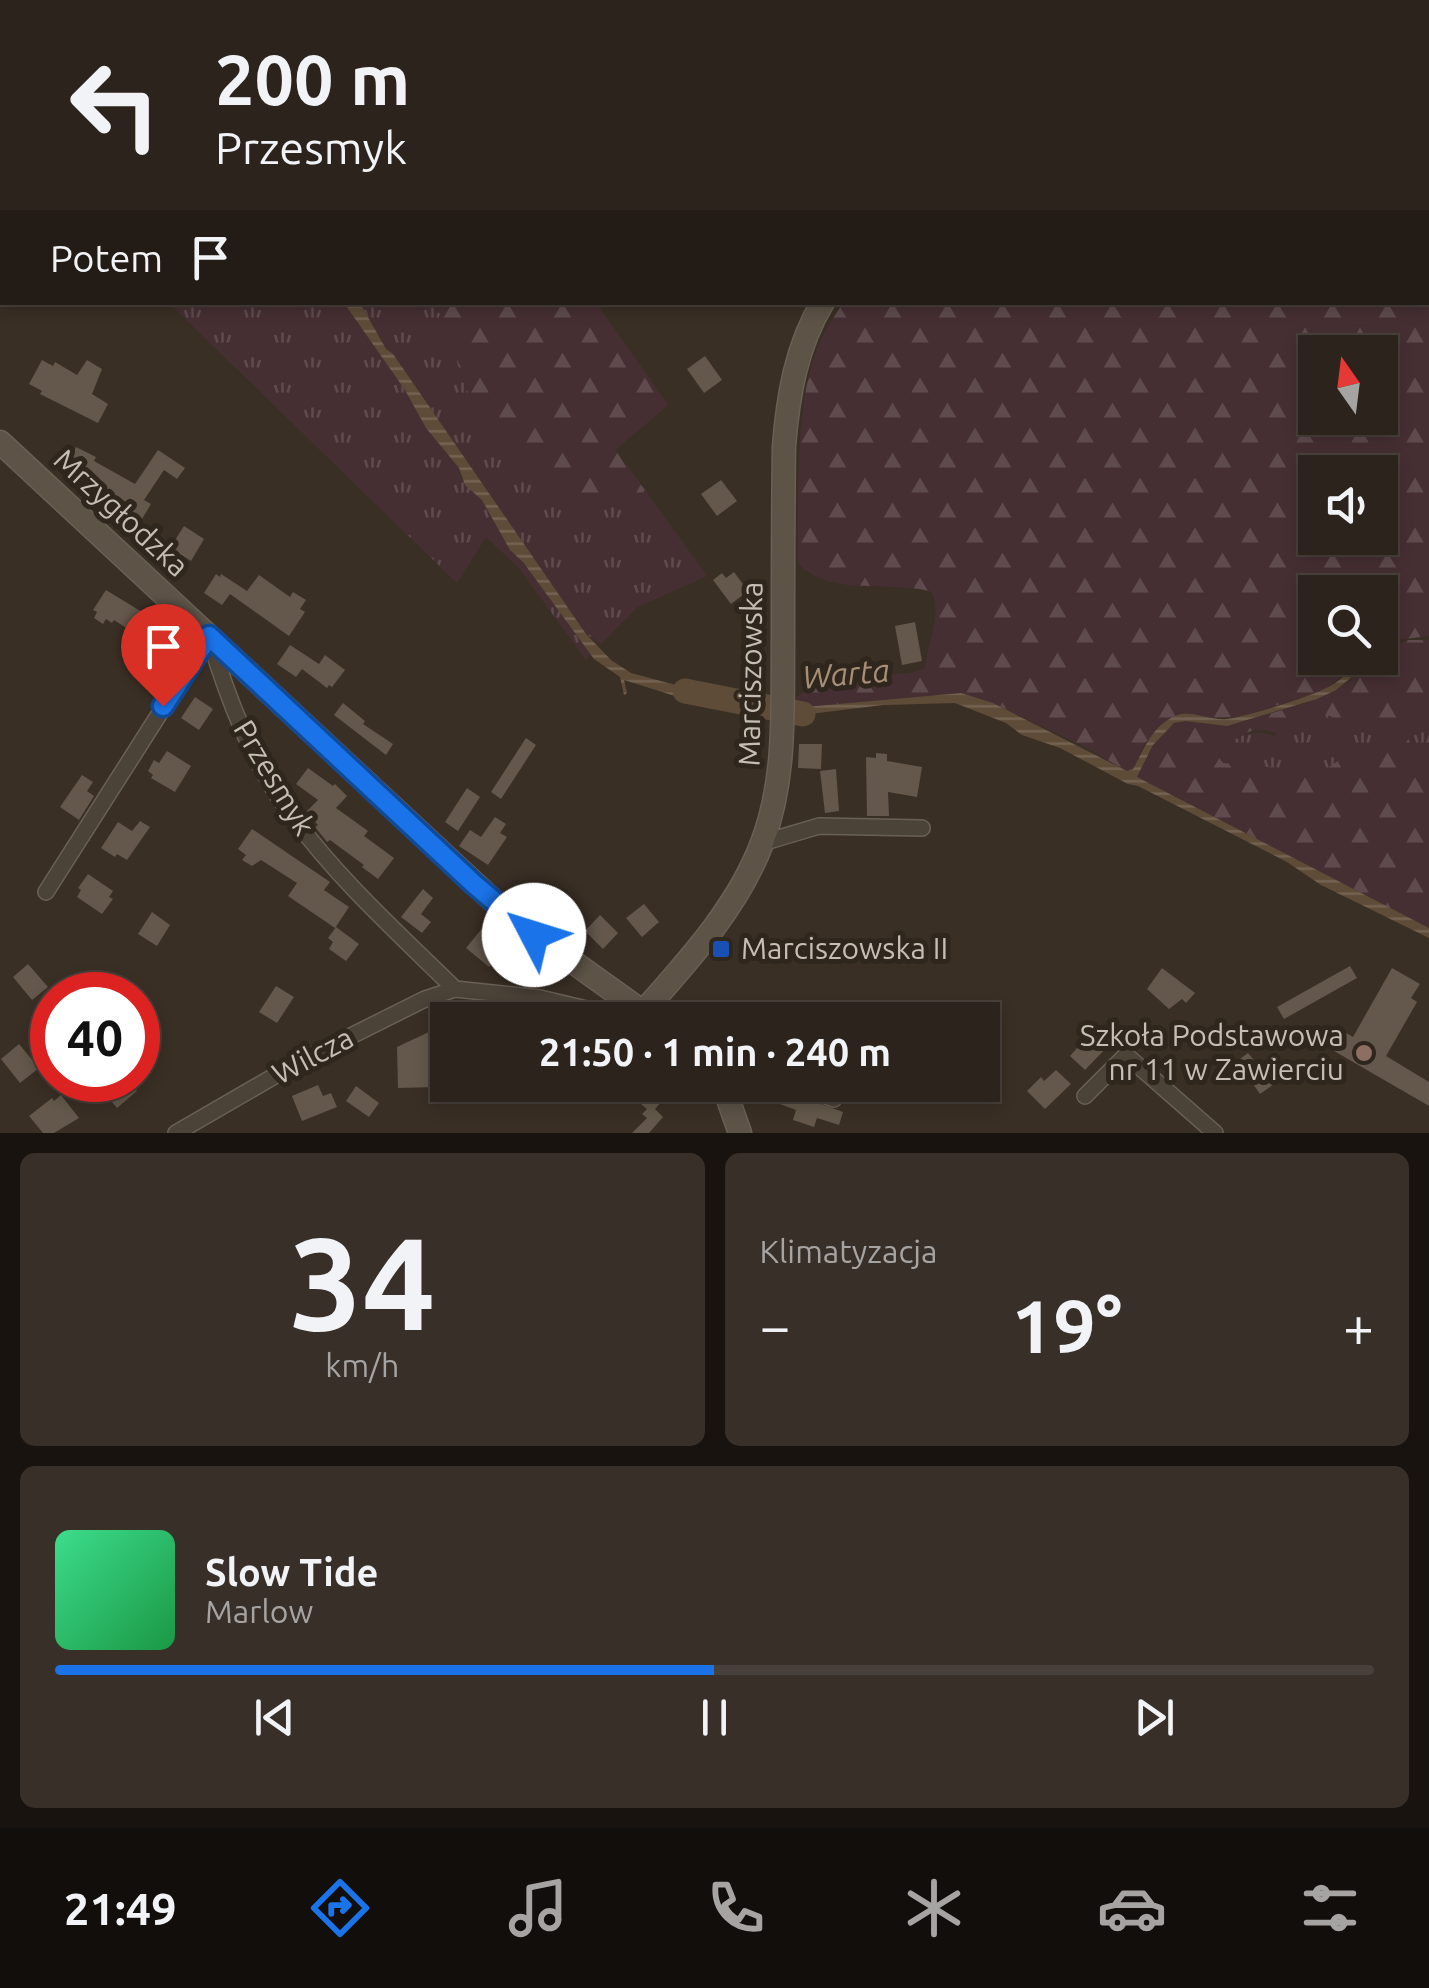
<!DOCTYPE html>
<html lang="pl">
<meta charset="utf-8">
<style>
:root{--surface:#2c231c;--page:#382f29;--text:#f1f3f6;--muted:#a6a4a3;--line:#48403b;--accent:#1a73e8}
body{margin:0;font-family:Ubuntu,sans-serif;background:var(--page);color:var(--text);height:100vh;display:flex;flex-direction:column;font-size:38px;white-space:nowrap}
*{box-sizing:border-box;margin:0}
p{font-size:32px;color:var(--muted)}
.icon{flex:none;width:55px;height:55px;fill:none;stroke:currentColor;stroke-width:2;stroke-linecap:round;stroke-linejoin:round}
.map{position:relative;height:1133px;overflow:hidden}
.panel{display:flex;flex-direction:column;gap:20px;padding:20px;background:#18130f;flex:1}
.panel>*{flex:none}
.top-card{position:absolute;left:0px;top:0px;width:1430px;height:305px;box-shadow:0 5px 15px #0003,0 0 0 2px var(--line);background:#2c231c;color:var(--text);overflow:hidden}
.needle{width:65px;rotate:346deg}
.buttons{position:absolute;left:1298px;top:335px;display:grid;gap:20px}
.buttons a{display:grid;place-items:center;width:100px;height:100px;border-radius:0px;background:var(--surface);box-shadow:0 5px 15px #0003,0 0 0 2px var(--line);font-size:50px}
.speed{position:absolute;left:30px;top:972px;display:flex;gap:20px;font-size:50px;font-weight:700;text-align:center}
.speed>*{display:grid;place-content:center;width:130px;height:130px;border-radius:50%;background:var(--surface);box-shadow:0 5px 15px #0003,0 0 0 2px var(--line);line-height:1}
.speed .limit{border:15px solid #d22;background:#fff;color:#111}
.pin{position:absolute;display:grid;place-items:center;width:85px;height:85px;color:#fff;margin:-102px -42px;border-radius:50% 50% 50% 0;rotate:-45deg;box-shadow:0 0 10px #0007}
.pin .icon{rotate:45deg}
.me{position:absolute;width:110px;margin:-55px;rotate:310deg;stroke-linejoin:round;filter:drop-shadow(0 0 8px #0008)}
.turn{display:flex;align-items:center;gap:35px;height:210px;padding:0 50px;font-size:45px}
.turn .icon{width:130px;height:130px;stroke-width:2.5}
.turn b{display:block;font-size:70px;line-height:85px}
.then{display:flex;align-items:center;height:95px;padding:0 50px;background:#0003;gap:20px;font-size:38px}
.big{font-size:75px;font-weight:700;line-height:1.1}
.panel .card{flex:1;display:flex;flex-direction:column;justify-content:center;gap:15px;min-width:0;padding:0 35px;border-radius:15px;background:var(--page)}
.panel .dial{align-items:center;gap:0}
.dial b{font-size:130px;line-height:1}
.song{display:flex;align-items:center;gap:30px}
.cover{width:120px;height:120px;border-radius:15px;background:linear-gradient(135deg,hsl(150 70% 55%),hsl(140 70% 35%))}
.played{height:10px;border-radius:5px;background:linear-gradient(90deg,var(--accent) 50%,var(--line) 50%)}
.keys{display:flex;justify-content:space-around;direction:ltr}
.heat{display:flex;justify-content:space-between;align-items:center;font-size:55px;direction:ltr}
.panel .tiles{flex:1;display:grid;gap:20px;grid-template-columns:1fr 1fr}
.card:last-child{grid-column:span 2}
.trip{position:absolute;left:430px;top:1002px;width:570px;height:100px;border-radius:0px;background:var(--surface);box-shadow:0 5px 15px #0003,0 0 0 2px var(--line);font-weight:700;line-height:100px;text-align:center}
.menu{display:flex;height:160px;justify-content:space-around;align-items:center;background:#120e0b;color:var(--muted)}
.menu .icon{width:70px;height:70px}
.menu .on{color:var(--accent)}
.menu b{font-size:45px;color:var(--text)}
.map>svg:first-child{display:block}
.grass{fill:url(#grass-tufts)}
.forest{fill:url(#forest-firs);fill-rule:evenodd}
.water{fill:url(#water-rules)}
.lines{fill:none;stroke-linecap:round;stroke-linejoin:round}
.river{stroke:#5e4b38;stroke-width:25}
.building{fill:#63584b}
.street-casing{stroke:#696056;stroke-width:18}
.secondary-casing{stroke:#696056;stroke-width:25}
.street{stroke:#4b4238;stroke-width:15}
.secondary{stroke:#5d5347;stroke-width:22}
.route-casing{stroke:#114b97;stroke-width:25}
.route{stroke:#1a73e8;stroke-width:18}
.transit-dot{fill:#1a4fb4;stroke:#2f271d;stroke-width:4}
.education-dot{fill:#8d6e63;stroke:#2f271d;stroke-width:4}
.labels{text-anchor:middle;stroke-width:10;stroke-linejoin:round;paint-order:stroke}
.street-label{font-size:30px;fill:#c6beb4;stroke:#2f271d}
.poi-label{font-size:30px;fill:#c6beb4;stroke:#2f271d;text-anchor:start}
.water-label{font-size:32px;font-style:italic;fill:#a78e77;stroke:#2f271d}
</style>
<div class="map">
<svg width="1429" height="1133" viewBox="0 0 1429 1133">
<defs>
<pattern id="grass-tufts" width="24" height="20" patternUnits="userSpaceOnUse" patternTransform="scale(2.5)"><rect width="24" height="20" fill="#462f33"/><path d="M3 7l-1-3M5 7V3M7 7l1-3M15 17l-1-3M17 17v-4M19 17l1-3" fill="none" stroke="#5f4b4e"/></pattern>
<pattern id="forest-firs" width="22" height="20" patternUnits="userSpaceOnUse" patternTransform="scale(2.5)"><rect width="22" height="20" fill="#462f33"/><path d="M5 1l3.5 6h-7zM16 11l3.5 6h-7z" fill="#5f4b4e"/></pattern>
<pattern id="water-rules" width="6" height="5" patternUnits="userSpaceOnUse" patternTransform="scale(2.5)"><rect width="6" height="5" fill="#5e4b38"/><path d="M0 2.5h6" fill="none" stroke="#746352"/></pattern>
</defs>
<rect width="100%" height="100%" fill="#3a2f25"/>
<path class="grass" d="M169,303H344L405,390L426,428L459,469L462,480L482,500L510,550L523,562L590,654L586,660L519,568L486,537L457,583Z
M360,303H427C457,321 451,348 462,378C481,429 525,461 560,500C570,505 618,505 630,500C632,499 643,492 645,490L707,576L637,607L601,644L586,634L393,354L386,349Z
M1429,701V777L1425,764L1402,730C1405,712 1412,706 1429,701Z
M1309,708L1383,736L1382,750L1342,758L1322,772L1222,763L1217,755C1232,737 1252,727 1274,736L1296,712Z"/>
<path class="forest" d="M1429,228V636L1396,640L1380,647V592H1315V658H1365L1322,691L1240,717L1169,719L1144,744L1133,769L1127,771L1083,746L993,703L960,693L794,708L791,701C814,684 839,675 868,674C888,674 906,677 925,668C928,643 942,616 932,592C890,579 831,598 798,563C799,497 794,414 816,351C823,334 833,318 843,303L1428,302ZM1315,352H1380V418H1315ZM1315,472H1380V538H1315Z
M427,303H596L668,405L615,450L645,490C643,492 632,499 630,500C618,505 570,505 560,500C525,461 482,429 462,378C451,349 456,320 427,303Z
M1408,640H1429V701C1413,706 1405,712 1402,730L1425,764L1429,777V928L1137,777C1149,761 1151,739 1170,726C1187,714 1222,729 1245,721C1272,712 1309,705 1333,691C1363,674 1378,653 1408,640ZM1309,708L1383,736L1381,750L1342,758L1322,772L1223,763L1217,755C1226,744 1244,730 1260,730C1277,731 1293,742 1296,712Z"/>
<path class="water" d="M344,303H360L386,349L393,354L586,634L611,660L631,673L702,692L718,690L713,708L624,680L627,693L624,695L620,677L594,659L523,562L510,550L482,500L465,485L459,468L426,428L405,390Z
M1365,658H1375L1336,690L1317,699L1227,726L1186,721L1174,723L1153,745L1137,777L1429,928V938L1321,885L1287,862L1138,786L1128,784L1060,748L1022,735L1006,723L955,703L883,705L794,716V708L961,693L993,703L1127,771L1133,769C1145,748 1151,727 1175,716C1190,709 1210,721 1227,719C1245,717 1314,696 1330,686C1343,679 1353,667 1365,658Z"/>
<g class="lines">
<path class="river" d="M685,691L803,714"/>
</g>
<path class="building" d="M705,356L722,380L704,393L687,369Z
M42,360L53,366L55,362L77,375L87,360L102,369L92,394L108,404L98,423L40,394L42,391L29,384Z
M76,447L96,457L94,461L135,484L158,450L185,468L177,479L164,470L144,500L151,504L139,524L121,514L128,503L100,488L103,483L67,466Z
M721,480L737,501L717,516L701,494Z
M184,526L204,539L191,561L170,548Z
M734,572L748,591L731,604L713,580L722,573L726,578Z
M216,574L220,577L221,574L247,591L259,575L290,597L293,592L306,600L300,609L305,612L289,636L230,594L222,605L204,593Z
M106,590L160,623L144,647L131,638L134,633L114,620L112,623L106,619L103,624L94,618L97,612L93,610Z
M915,622L922,661L902,665L895,626Z
M158,645L178,658L165,677L145,664Z
M290,645L319,664L325,655L345,670L332,687L329,685L327,688L302,669L296,677L277,664Z
M195,697L213,709L199,730L181,718Z
M343,703L365,721L363,724L393,744L386,755L334,715Z
M526,738L536,745L501,799L491,792Z
M799,744H822L821,769L798,768Z
M167,751L191,766L175,792L151,778L153,775L148,771L154,760L159,763Z
M876,753L887,754V761L922,767L917,797L888,792L889,816H867L866,757L876,758Z
M308,768L333,786L335,784L347,796L336,808L368,831L364,836L394,858L378,879L362,867L364,865L330,840L327,842L315,827L318,825L306,812L318,800L296,784Z
M836,769L839,811L825,813L820,771Z
M82,775L93,782L87,791L94,796L79,820L60,807Z
M467,788L480,797L458,831L445,822Z
M495,817L506,824L500,833L507,837L488,865L459,846L470,830L481,837Z
M140,821L150,827L127,860L117,854L115,857L101,848L118,822L132,831Z
M252,829L330,882L324,890L349,907L335,928L288,896L297,883L261,860L252,866L242,860L246,855L238,849Z
M88,874L113,891L109,897L113,899L102,914L77,897L81,890L78,888Z
M423,889L433,898L421,914L431,922L422,933L401,917Z
M644,904L659,922L642,937L626,918Z
M152,912L170,925L157,946L138,934Z
M600,915L618,933L603,949L585,931Z
M484,926L503,941L499,946L503,950L489,967L466,948Z
M336,927L359,944L346,961L329,949L333,942L328,938Z
M28,964L48,987L32,1000L13,977Z
M1350,966L1357,978L1284,1019L1277,1007Z
M1162,968L1195,993L1186,1003L1182,999L1169,1009L1147,989Z
M1392,968L1420,984L1411,998L1417,1002L1386,1056L1429,1082V1106L1322,1044L1333,1025L1353,1037Z
M276,986L294,997L277,1023L259,1012Z
M777,1003L840,1014L839,1020H780Z
M448,1023V1064L436,1087L398,1088L397,1047Z
M1097,1025L1113,1041L1085,1070L1070,1056Z
M19,1044L39,1068L20,1083L1,1059Z
M1248,1053L1258,1065L1272,1056L1281,1068L1276,1071L1281,1079L1260,1094L1244,1071L1240,1074L1232,1065Z
M1056,1070L1071,1084L1045,1109L1027,1091L1041,1077L1044,1081Z
M106,1080H128L137,1091L117,1108L99,1086Z
M318,1085L323,1096L331,1093L337,1107L302,1121L292,1096Z
M618,1085H676L655,1109L663,1117L649,1133H632L647,1118L642,1114L647,1109Z
M739,1085H784L782,1090L843,1112L839,1125L817,1118L814,1127L793,1120L796,1110L740,1089Z
M356,1086L379,1103L369,1117L346,1101Z
M61,1095L79,1118L54,1133H43L29,1116L52,1098L54,1101Z"/>
<g class="lines">
<defs>
<path id="street" d="M866,0L868,2
M1112,0L1113,2
M762,843L819,826L922,828
M46,892L209,636C228,700 252,762 292,816C339,880 399,934 455,989
M768,1020L769,1018
M798,1085L834,1099
M1085,1096L1126,1055L1215,1133
M176,1133L297,1063L425,999L455,989L540,998L599,1012"/>
<path id="secondary" d="M1196,2L1200,0
M0,442L513,919L654,1020
M643,1012C688,961 738,907 762,843C787,777 782,708 783,639C783,574 783,510 784,446C788,397 796,346 823,302
M723,1085L740,1133"/>
</defs>
<use href="#street" class="street-casing"/>
<use href="#secondary" class="secondary-casing"/>
<use href="#street" class="street"/>
<use href="#secondary" class="secondary"/>
</g>
<g class="lines">
<defs>
<path id="route" d="M163,706L209,636L475,885L534,935"/>
</defs>
<use href="#route" class="route-casing"/>
<use href="#route" class="route"/>
</g>
<rect class="transit-dot" x="711" y="939" width="20" height="20" rx="5"/>
<circle class="education-dot" cx="1364" cy="1053" r="10"/>
<g class="labels">
<g class="street-label">
<text transform="translate(121 513) rotate(43)" y="10">Mrzygłodzka</text>
<text transform="translate(751 674) rotate(-89)" y="10">Marciszowska</text>
<text transform="translate(274 778) rotate(59)" y="10">Przesmyk</text>
<text transform="translate(313 1056) rotate(-28)" y="10">Wilcza</text>
</g>
<g class="poi-label">
<text x="741" y="959">Marciszowska II</text>
<text x="1344" y="1046" text-anchor="end">Szkoła Podstawowa<tspan x="1344" dy="34">nr 11 w Zawierciu</tspan></text>
</g>
<g class="water-label">
<text transform="translate(846 674) rotate(-5)" y="11">Warta</text>
</g>
</g>
</svg>
<div class="buttons">
<a><svg class="needle" viewBox="-14 -14 28 28"><path d="M0-13l5 13h-10z" fill="#e53935"/><path d="M0 13l5-13h-10z" fill="#a6a4a3"/></svg></a>
<a><svg class="icon" aria-label="sound" viewBox="0 0 24 24"><path d="M4 9h4l5-4v14l-5-4H4zM17 9q2 3 0 6"/></svg></a>
<a><svg class="icon" aria-label="search" viewBox="0 0 24 24"><circle cx="10" cy="10" r="6"/><path d="M15 15l6 6"/></svg></a>
</div>
<div class="speed"><div class="limit">40</div></div>
<div class="pin" style="left:163px;top:706px;background:#d93025"><svg class="icon" aria-label="arrive" viewBox="0 0 24 24"><path d="M6 21V4h12l-3 4 3 4H6"/></svg></div>
<svg class="me" style="left:534px;top:935px" viewBox="-20 -20 40 40"><circle r="19" fill="#fff"/><path d="M0-13L10 11 0 6-10 11z" fill="#1a73e8"/></svg>
<div class="trip">21:50 · 1 min · 240 m</div>
<div class="top-card">
<div class="turn"><svg class="icon" aria-label="left" viewBox="0 0 24 24"><path d="M17 20v-9H6M10 6l-5 5 5 5"/></svg><div><b>200 m</b>Przesmyk</div></div>
<div class="then">Potem<svg class="icon" aria-label="arrive" viewBox="0 0 24 24"><path d="M6 21V4h12l-3 4 3 4H6"/></svg></div>
</div>
</div>
<section class="panel">
<div class="tiles">
<div class="card dial"><b>34</b><p>km/h</p></div>
<div class="card"><p>Klimatyzacja</p>
<div class="heat"><a>−</a><b class="big">19°</b><a>+</a></div>
</div>
<div class="card">
<div class="song"><i class="cover"></i><div><b>Slow Tide</b><p>Marlow</p></div></div>
<div class="played"></div>
<div class="keys"><svg class="icon" aria-label="previous" viewBox="0 0 24 24"><path d="M18 5L8 12l10 7zM5 5v14"/></svg><svg class="icon" aria-label="pause" viewBox="0 0 24 24"><path d="M8 5v14M16 5v14"/></svg><svg class="icon" aria-label="next" viewBox="0 0 24 24"><path d="M6 5l10 7-10 7zM19 5v14"/></svg></div>
</div>
</div>
</section>
<nav class="menu">
<b>21:49</b>
<svg class="icon on" aria-label="directions" viewBox="0 0 24 24"><path d="M12 3l9 9-9 9-9-9zM9 14v-3h6M13 9l2 2-2 2"/></svg>
<svg class="icon" aria-label="music" viewBox="0 0 24 24"><path d="M9 18V5l10-2v13"/><circle cx="6" cy="18" r="3"/><circle cx="16" cy="16" r="3"/></svg>
<svg class="icon" aria-label="phone" viewBox="0 0 24 24"><path d="M5 4h4l2 5-3 2q2 4 5 5l2-3 5 2v4C11 20 4 13 5 4z"/></svg>
<svg class="icon" aria-label="climate" viewBox="0 0 24 24"><path d="M12 3v18M4 7l16 10M4 17L20 7"/></svg>
<svg class="icon" aria-label="car" viewBox="0 0 24 24"><path d="M5 17H2v-5l4-1 3-4h7l3 4 3 1v5h-3M9 17h6M6 11h13"/><circle cx="7" cy="17" r="2"/><circle cx="17" cy="17" r="2"/></svg>
<svg class="icon" aria-label="filters" viewBox="0 0 24 24"><path d="M4 7h16M4 17h16"/><circle cx="9" cy="7" r="2"/><circle cx="15" cy="17" r="2"/></svg>
</nav>
